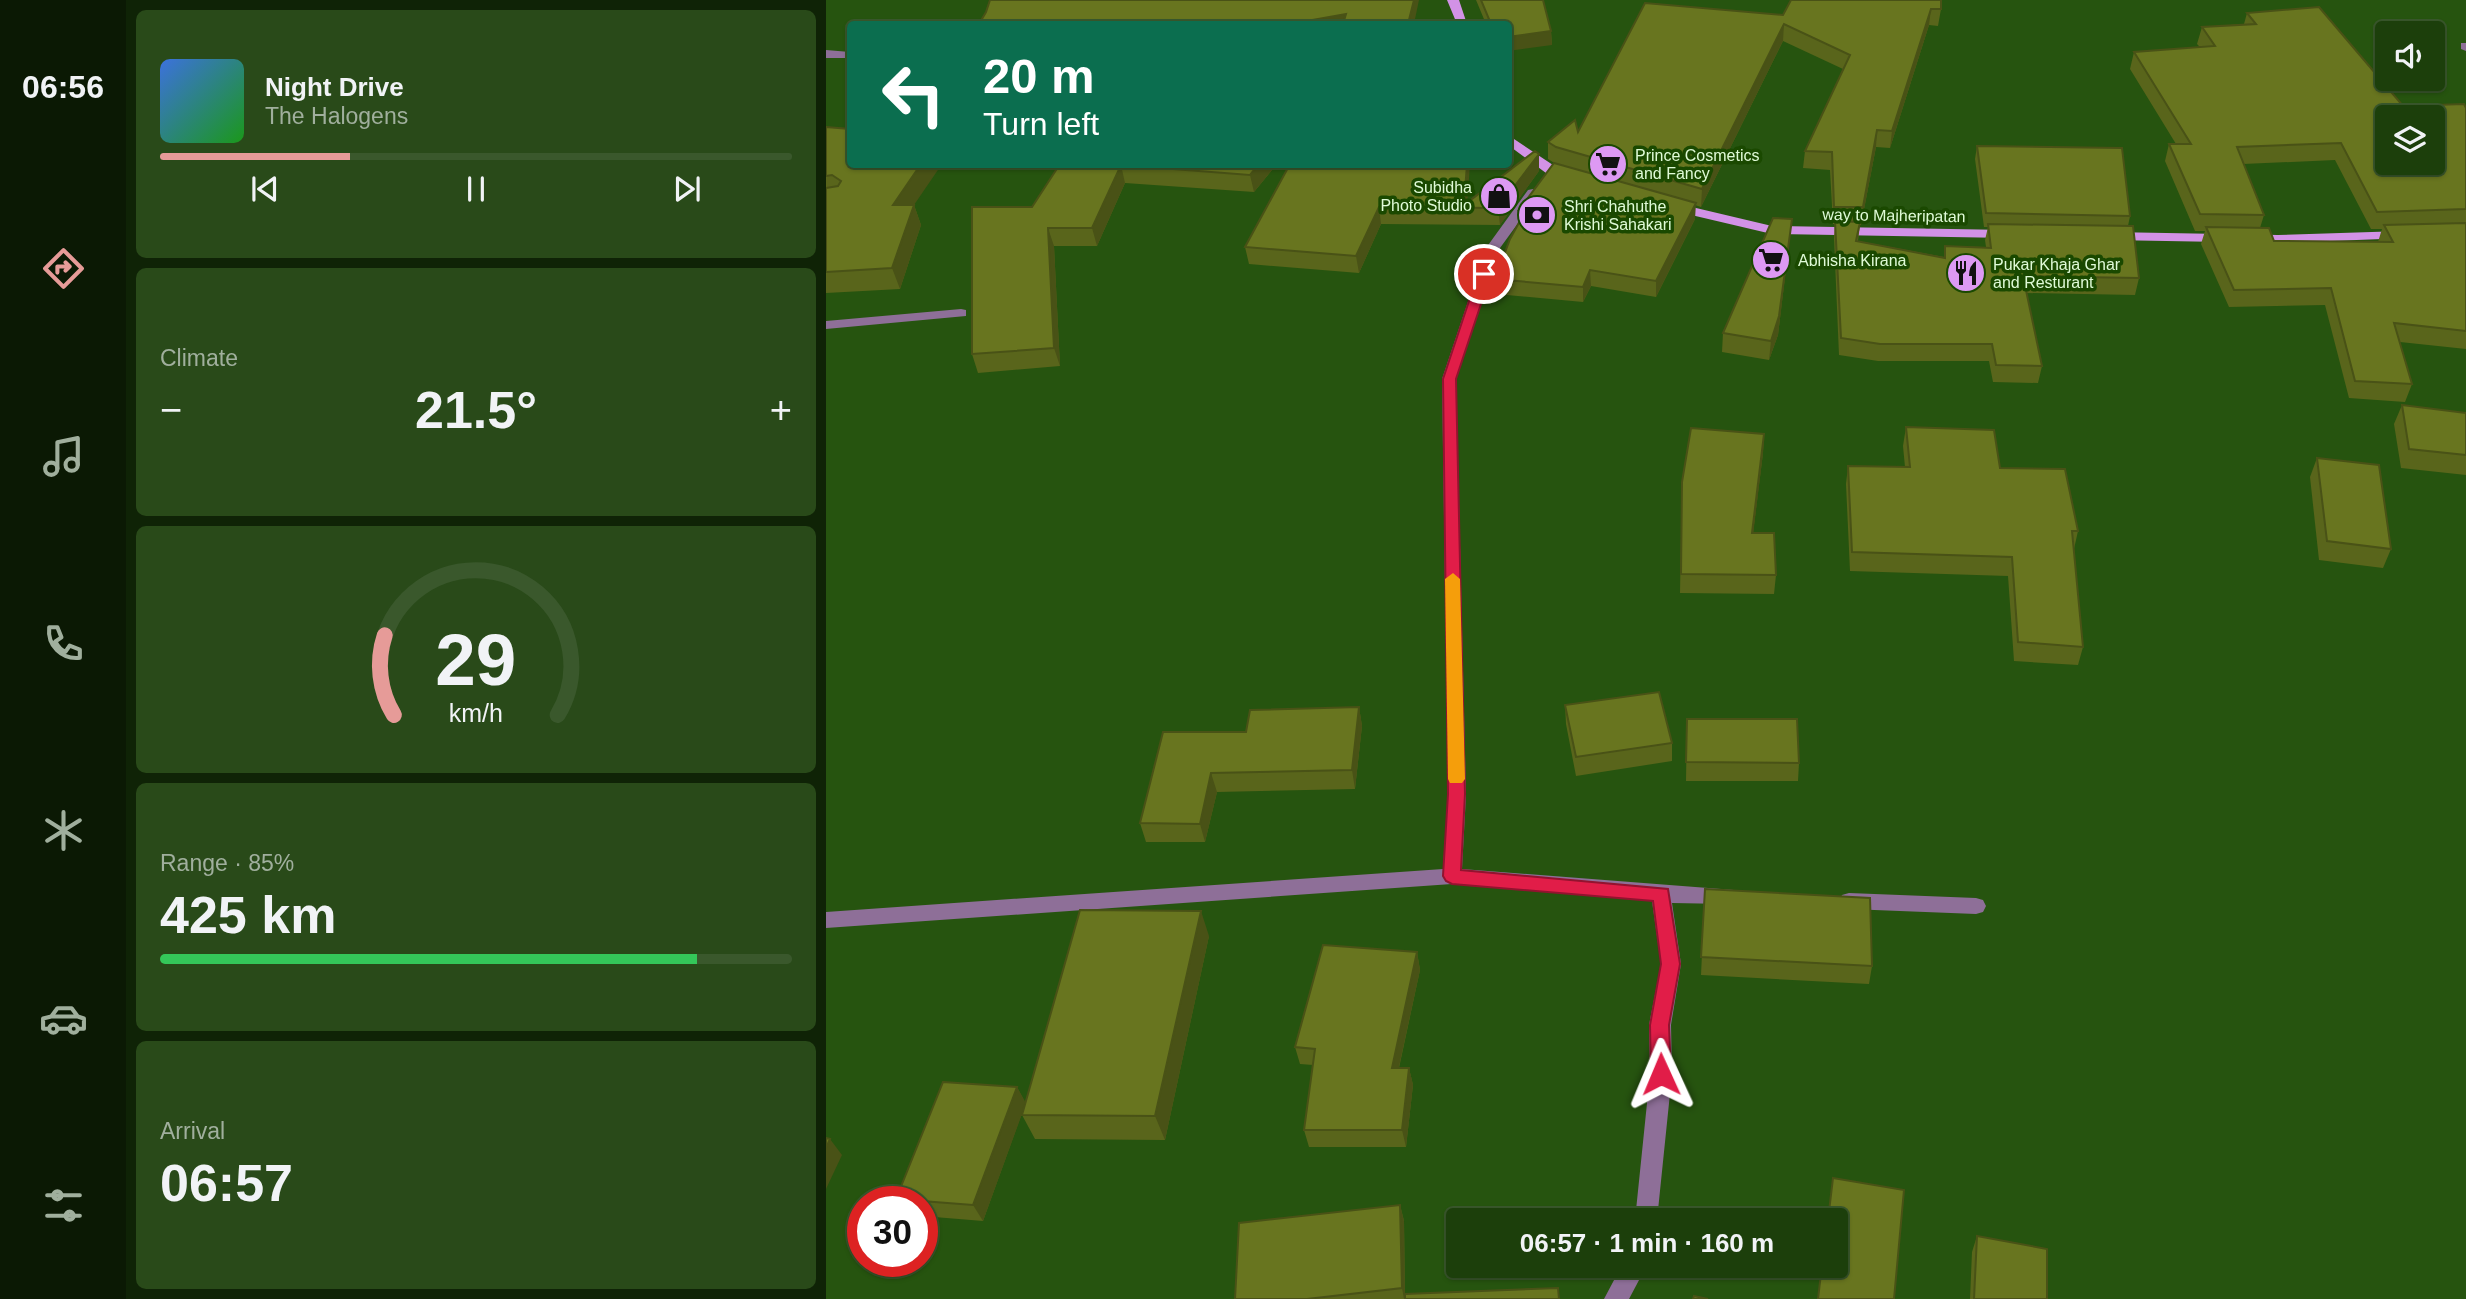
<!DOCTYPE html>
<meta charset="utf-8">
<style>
:root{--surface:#1c3f0b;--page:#294a19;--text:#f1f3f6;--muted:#a0af9d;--line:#3a582c;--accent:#e69b98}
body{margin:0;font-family:Arial,sans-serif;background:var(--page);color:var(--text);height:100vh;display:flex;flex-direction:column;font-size:26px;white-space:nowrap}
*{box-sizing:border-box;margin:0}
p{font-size:23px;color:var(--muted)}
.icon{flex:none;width:38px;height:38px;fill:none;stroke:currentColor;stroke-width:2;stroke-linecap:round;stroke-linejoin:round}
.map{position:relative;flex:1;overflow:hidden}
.panel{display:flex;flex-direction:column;gap:10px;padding:10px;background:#0f2306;width:700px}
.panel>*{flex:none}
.banner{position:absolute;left:21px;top:21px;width:665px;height:147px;border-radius:7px;box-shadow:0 2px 5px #0004,0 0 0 2px var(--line);background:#0b6e4f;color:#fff;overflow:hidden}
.buttons{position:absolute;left:1549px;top:21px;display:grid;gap:14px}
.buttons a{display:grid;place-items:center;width:70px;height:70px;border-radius:7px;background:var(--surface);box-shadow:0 2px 5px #0004,0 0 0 2px var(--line);font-size:35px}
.speed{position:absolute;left:21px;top:1186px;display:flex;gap:14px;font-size:35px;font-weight:700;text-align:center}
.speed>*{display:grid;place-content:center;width:91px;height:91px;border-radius:50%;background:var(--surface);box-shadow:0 2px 5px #0004,0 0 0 2px var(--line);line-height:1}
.speed .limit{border:10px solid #d22;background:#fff;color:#111}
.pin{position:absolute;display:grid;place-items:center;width:60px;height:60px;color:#fff;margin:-30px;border:4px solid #fff;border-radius:50%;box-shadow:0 2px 7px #0007}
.me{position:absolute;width:77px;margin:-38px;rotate:359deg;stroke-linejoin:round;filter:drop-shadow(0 0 5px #0008)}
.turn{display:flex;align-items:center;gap:24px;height:147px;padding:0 21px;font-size:32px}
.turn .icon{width:91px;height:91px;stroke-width:2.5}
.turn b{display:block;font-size:49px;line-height:60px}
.big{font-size:52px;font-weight:600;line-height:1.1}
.panel .tile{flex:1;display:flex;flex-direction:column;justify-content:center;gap:10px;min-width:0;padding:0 24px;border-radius:10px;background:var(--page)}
.panel .dial{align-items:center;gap:0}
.dial svg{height:182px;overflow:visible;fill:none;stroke:var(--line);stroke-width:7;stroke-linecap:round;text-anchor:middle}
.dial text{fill:var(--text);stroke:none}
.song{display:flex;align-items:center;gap:21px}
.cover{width:84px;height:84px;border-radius:10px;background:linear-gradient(135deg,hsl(220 70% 55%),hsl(120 70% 35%))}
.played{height:7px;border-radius:4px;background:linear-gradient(90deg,var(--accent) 30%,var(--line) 30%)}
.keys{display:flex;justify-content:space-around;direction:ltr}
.heat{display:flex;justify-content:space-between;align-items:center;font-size:38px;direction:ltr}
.charge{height:10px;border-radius:5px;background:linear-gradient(90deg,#34c759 85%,var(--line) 0)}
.trip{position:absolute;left:620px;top:1208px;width:402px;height:70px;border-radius:7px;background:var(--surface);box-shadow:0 2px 5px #0004,0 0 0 2px var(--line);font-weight:600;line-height:70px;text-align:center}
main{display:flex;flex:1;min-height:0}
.dock{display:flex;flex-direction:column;width:126px;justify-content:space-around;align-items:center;background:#0b1904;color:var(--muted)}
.dock .icon{width:49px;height:49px}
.dock .current{color:var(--accent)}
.dock b{font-size:32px;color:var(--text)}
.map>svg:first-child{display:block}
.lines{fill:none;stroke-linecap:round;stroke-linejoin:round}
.street{fill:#8e6f98;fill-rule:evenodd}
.primary{fill:#d292e6;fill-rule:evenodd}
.wall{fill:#59651b;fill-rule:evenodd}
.shaded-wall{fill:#495216}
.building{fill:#68751f;stroke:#495216;stroke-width:2;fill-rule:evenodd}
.route{fill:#e11d48;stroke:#92132f;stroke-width:2}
.slow{fill:#f59e0b}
.labels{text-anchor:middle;stroke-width:7;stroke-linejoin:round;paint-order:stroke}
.far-poi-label{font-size:16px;fill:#e0fbd7;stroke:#1a4900;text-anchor:start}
.far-street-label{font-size:16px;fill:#e0fbd7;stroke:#1a4900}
</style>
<main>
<nav class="dock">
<b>06:56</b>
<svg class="icon current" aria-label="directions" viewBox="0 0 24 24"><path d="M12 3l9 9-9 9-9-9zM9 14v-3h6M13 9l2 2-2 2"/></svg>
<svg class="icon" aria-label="music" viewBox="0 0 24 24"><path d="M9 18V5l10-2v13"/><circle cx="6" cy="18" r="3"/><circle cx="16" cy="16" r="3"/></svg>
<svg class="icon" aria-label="phone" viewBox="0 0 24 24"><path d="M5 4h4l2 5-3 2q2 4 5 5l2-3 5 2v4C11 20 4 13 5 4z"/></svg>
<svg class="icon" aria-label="climate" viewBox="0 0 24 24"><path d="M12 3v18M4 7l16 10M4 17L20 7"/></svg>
<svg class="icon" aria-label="car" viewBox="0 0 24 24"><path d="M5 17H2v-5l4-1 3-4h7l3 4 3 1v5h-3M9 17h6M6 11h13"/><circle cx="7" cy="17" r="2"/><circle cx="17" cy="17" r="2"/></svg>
<svg class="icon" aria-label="filters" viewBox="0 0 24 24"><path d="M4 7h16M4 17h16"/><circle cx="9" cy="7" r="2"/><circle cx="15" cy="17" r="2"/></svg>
</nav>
<section class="panel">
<div class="tile">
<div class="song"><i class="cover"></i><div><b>Night Drive</b><p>The Halogens</p></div></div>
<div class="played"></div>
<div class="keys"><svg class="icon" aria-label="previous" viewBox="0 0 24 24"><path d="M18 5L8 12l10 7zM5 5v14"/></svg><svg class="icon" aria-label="pause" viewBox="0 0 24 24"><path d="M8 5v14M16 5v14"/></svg><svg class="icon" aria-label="next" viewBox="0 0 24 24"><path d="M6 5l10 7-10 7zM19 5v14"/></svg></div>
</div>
<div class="tile"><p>Climate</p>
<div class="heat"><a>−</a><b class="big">21.5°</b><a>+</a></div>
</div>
<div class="tile dial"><svg viewBox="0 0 100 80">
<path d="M14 69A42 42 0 1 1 86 69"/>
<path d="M14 69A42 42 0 0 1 10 34" stroke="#e69b98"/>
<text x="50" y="56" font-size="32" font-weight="700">29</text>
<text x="50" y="72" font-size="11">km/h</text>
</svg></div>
<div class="tile"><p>Range · 85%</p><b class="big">425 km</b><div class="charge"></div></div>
<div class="tile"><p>Arrival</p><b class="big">06:57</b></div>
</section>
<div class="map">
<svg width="1640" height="1299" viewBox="0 0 1640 1299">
<rect width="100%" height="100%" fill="#26540f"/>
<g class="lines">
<path class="street" d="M1635,43H1640V51L1635,49Z
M0,50L24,52V58H0Z
M707,189L714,193L674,248L630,379L640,795L636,869L908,890L911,896L908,902L901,904L846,903L855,964L845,1025L846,1074L831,1220H809L824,1074L823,1025L835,964L826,901L626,884L0,928V912L617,869L622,795L616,379L660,248L702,190Z
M135,309L140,310V316L0,329V321Z
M1023,893L1150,898L1157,900L1160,906L1157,912L1150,914L1023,909L1016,907L1013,901L1016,895Z
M796,1265H821L803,1299H778Z"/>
<path class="primary" d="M621,0H633L641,24H631Z
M682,135L730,167L752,176L745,180L720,173L682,145Z
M849,203L946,226L1182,230L1189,234L1182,238L946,234L844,210V204Z
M1577,231L1582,232V238L1452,243L1284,240L1277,236L1284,232L1452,235Z"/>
</g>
<path class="wall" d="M650,0H717L725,31L726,45L682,24H660Z
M965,0L1115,9L1112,26L1103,25L1064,148L1050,147L1035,225H1034L1032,241L1118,257L1119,246L1160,247L1159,240L1162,227H1158L1149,159L1151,146L1304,216L1302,226L1313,278L1309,295L1200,293L1216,366L1212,383L1167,382L1163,361H1052L1013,355L1008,238L1009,224H1007L1004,170L977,168L979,151L1017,69L957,41L875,207L869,205V219L830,297L765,286L757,302L670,294L669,279L693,222V210L730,164L722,159V142L752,132L957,15Z
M1421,13L1577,106L1640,108V349L1574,342L1586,384L1579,402L1523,398L1499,305L1403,307L1375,244L1379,231H1369L1339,161L1343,144H1350L1304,69L1308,52L1374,47L1371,44L1376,27L1418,24ZM1509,160L1545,229H1556L1552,242L1448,241L1434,228L1438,215L1417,164Z
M0,127L88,205L95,225L74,289L0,293Z
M234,164H451L428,192L299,183L271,246H228L234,366L152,373L146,354L206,207Z
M464,164L641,203L713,171L674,225L555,224L533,273L423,264L419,247Z
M966,219L952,335L943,360L896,352L897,333Z
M1576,405L1640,413V475L1575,468L1568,424Z
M1080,427L1174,468L1252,531L1248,549L1257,647L1252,665L1188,661L1182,576L1024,571L1020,484L1022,466L1079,467L1077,446Z
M938,434L937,453L927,533L950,575L948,594L854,593L856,482Z
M1491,458L1565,549L1557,568L1493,560L1484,477Z
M739,705L846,743V761L750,776L740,724Z
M533,707L536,726L529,789L391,792L379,842H320L314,823L420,732Z
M861,719L973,763L972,781H860Z
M879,889L1046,966L1043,984L875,975Z
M383,936L339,1140L209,1139L196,1115L197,1110L157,1221L96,1216V1202H73L70,1199L191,1087L199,1103Z
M591,952L594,970L573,1068H583L587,1085L580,1147H483L478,1130L487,1065L474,1064L469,1047Z
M574,1205L578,1221L579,1295L733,1299H409Z
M1151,1236L1221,1299H1144L1146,1252Z"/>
<path class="shaded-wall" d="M588,0H593L588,24H582Z
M1105,9L1103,25L1064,148L1066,131Z
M520,14L521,24H464Z
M958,24L957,41L875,207L876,189Z
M725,31L726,45L682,51V37Z
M1051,130L1050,147L1035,225L1037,207Z
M713,154V171L674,225L672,208Z
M95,164H116L88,205L95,225L74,289L66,268L67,205Z
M433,164H451L428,192L424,175Z
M641,164H644L641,208H638Z
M295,165L299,183L271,246L266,228Z
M870,203L869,219L830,297V281Z
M553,207L555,224L533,273L530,256Z
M966,219L952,335L943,360L945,341Z
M222,228L228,246L234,366L228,348Z
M764,270L765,286L757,302V287Z
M938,434L937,453L925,552L926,533Z
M533,707L536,726L529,789L526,770Z
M385,773L391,792L379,842L374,824Z
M375,911L383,936L339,1140L329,1116Z
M591,952L594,970L569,1085L566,1068Z
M583,1068L587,1085L580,1147L576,1130Z
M191,1087L200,1103L157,1221L147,1205Z
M4,1139L16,1155L0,1189V1148Z
M574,1205L578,1221L579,1299H578L576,1288Z"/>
<path class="building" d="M164,0H588L582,24H517L520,14L464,24H153L160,12Z
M655,0H717L725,31L682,37V24H665Z
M965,0H1115V9H1105L1066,131L1051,130L1037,207H1008L1006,152L979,151L1024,55L958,24L876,189L730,147L722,142L749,120L752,132L819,3L957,15Z
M1493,7L1577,106L1638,104L1640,108V209L1551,212L1515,143L1411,147L1438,215L1374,214L1343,144H1365L1308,52L1389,46L1376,27L1430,24L1421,13ZM1561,117H1606V163H1561Z
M0,127L24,129V164H95L67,205H88L66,268L0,272V188L12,186L15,181L6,175L0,176Z
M1151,146L1296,148L1304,216L1160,213Z
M709,151L713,154L672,208L553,207L530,256L419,247L464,164H641L638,205Z
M728,163L870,203L830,281L764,270L757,287L669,279L684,239L700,210H693Z
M234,164H433L424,175L295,165L266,228H222L228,348L146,354V207H206Z
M947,218L966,219L953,316L945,341L897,333Z
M1009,221L1034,222L1030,241L1119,258V246L1165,248L1162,224L1307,226L1313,278L1197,276L1216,366L1170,365L1166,344H1054L1015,338Z
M1640,223V331L1568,323L1586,384L1529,381L1505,288L1408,290L1380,227L1443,228L1448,241L1567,242L1558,225Z
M1576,405L1640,413V455L1583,449Z
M1080,427L1168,430L1174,468L1239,469L1252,531H1246L1257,647L1192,642L1186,557L1026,552L1022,466L1084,467Z
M865,428L938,434L926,533H948L950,575L855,574L856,482Z
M1491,458L1553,465L1565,549L1501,541Z
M833,692L846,743L750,757L739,705Z
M533,707L526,770L385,773L374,824L314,823L337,732H420L424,710Z
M861,719H971L973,763L860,762Z
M879,889L1044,898L1046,966L875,957Z
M254,910L375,911L329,1116L196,1115Z
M497,945L591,952L566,1068H583L576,1130H478L489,1049L469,1047Z
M117,1082L191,1087L147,1205L70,1199Z
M0,1138L4,1139L0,1148Z
M1007,1178L1078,1190L1068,1299H992L996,1265H1010V1220H1002Z
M574,1205L576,1288L481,1299H409L413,1223Z
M1151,1236L1221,1249V1299H1148Z
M732,1288L733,1299H579V1294Z
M868,1296L882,1299H867Z"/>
<path class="route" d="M658,270L665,274L630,379L639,794L635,870L842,889L854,964L843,1025L845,1074L842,1081L835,1083L828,1081L825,1074L824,1025L835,964L827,901L626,884L620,881L617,876L622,794L617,379L652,274Z"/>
<path class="slow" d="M627,573L634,579L639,779L636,783H624L622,779L619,579Z"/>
<defs>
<symbol id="supermarket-disc" viewBox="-11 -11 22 22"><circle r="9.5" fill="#dd99f3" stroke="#1a4900"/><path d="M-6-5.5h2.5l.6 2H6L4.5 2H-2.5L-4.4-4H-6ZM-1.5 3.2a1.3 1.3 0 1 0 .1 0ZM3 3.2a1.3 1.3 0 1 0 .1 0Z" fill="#111"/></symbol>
<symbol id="shop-disc" viewBox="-11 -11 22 22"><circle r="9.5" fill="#dd99f3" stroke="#1a4900"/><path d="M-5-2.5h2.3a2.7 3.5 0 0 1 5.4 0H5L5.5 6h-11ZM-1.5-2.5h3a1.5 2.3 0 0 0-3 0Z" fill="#111"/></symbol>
<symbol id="bank-disc" viewBox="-11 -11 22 22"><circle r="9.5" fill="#dd99f3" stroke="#1a4900"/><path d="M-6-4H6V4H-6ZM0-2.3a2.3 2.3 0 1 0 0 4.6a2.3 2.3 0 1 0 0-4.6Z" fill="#111"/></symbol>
<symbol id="restaurant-disc" viewBox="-11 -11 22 22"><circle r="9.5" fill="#dd99f3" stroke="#1a4900"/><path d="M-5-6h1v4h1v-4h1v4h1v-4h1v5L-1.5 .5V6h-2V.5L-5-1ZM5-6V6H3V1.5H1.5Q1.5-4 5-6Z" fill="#111"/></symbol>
</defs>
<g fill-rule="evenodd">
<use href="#supermarket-disc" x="760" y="142" width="44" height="44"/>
<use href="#shop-disc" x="651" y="174" width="44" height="44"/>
<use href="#bank-disc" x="689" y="193" width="44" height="44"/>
<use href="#supermarket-disc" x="923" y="238" width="44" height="44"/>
<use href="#restaurant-disc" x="1118" y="251" width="44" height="44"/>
</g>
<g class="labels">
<g class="far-poi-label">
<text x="809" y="161">Prince Cosmetics<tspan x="809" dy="18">and Fancy</tspan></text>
<text x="646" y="193" text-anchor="end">Subidha<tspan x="646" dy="18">Photo Studio</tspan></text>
<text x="738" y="212">Shri Chahuthe<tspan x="738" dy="18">Krishi Sahakari</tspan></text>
<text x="972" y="266">Abhisha Kirana</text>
<text x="1167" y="270">Pukar Khaja Ghar<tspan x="1167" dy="18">and Resturant</tspan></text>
</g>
<g class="far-street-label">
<text transform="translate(1068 215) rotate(1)" y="6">way to Majheripatan</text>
</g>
</g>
</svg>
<div class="buttons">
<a><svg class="icon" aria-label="sound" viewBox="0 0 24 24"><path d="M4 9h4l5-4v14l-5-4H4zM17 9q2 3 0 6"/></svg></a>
<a><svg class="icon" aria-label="layers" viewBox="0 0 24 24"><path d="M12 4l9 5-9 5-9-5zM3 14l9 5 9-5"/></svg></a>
</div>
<div class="speed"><div class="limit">30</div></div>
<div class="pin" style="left:658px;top:274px;background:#d93025"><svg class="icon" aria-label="arrive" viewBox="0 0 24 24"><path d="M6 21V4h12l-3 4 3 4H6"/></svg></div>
<svg class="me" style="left:835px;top:1074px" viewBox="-20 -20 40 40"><path d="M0-17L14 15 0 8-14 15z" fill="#e11d48" stroke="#fff" stroke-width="4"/></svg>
<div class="trip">06:57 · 1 min · 160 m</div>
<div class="banner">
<div class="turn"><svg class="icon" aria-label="left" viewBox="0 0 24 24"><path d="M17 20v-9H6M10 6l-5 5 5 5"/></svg><div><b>20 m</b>Turn left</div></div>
</div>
</div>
</main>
